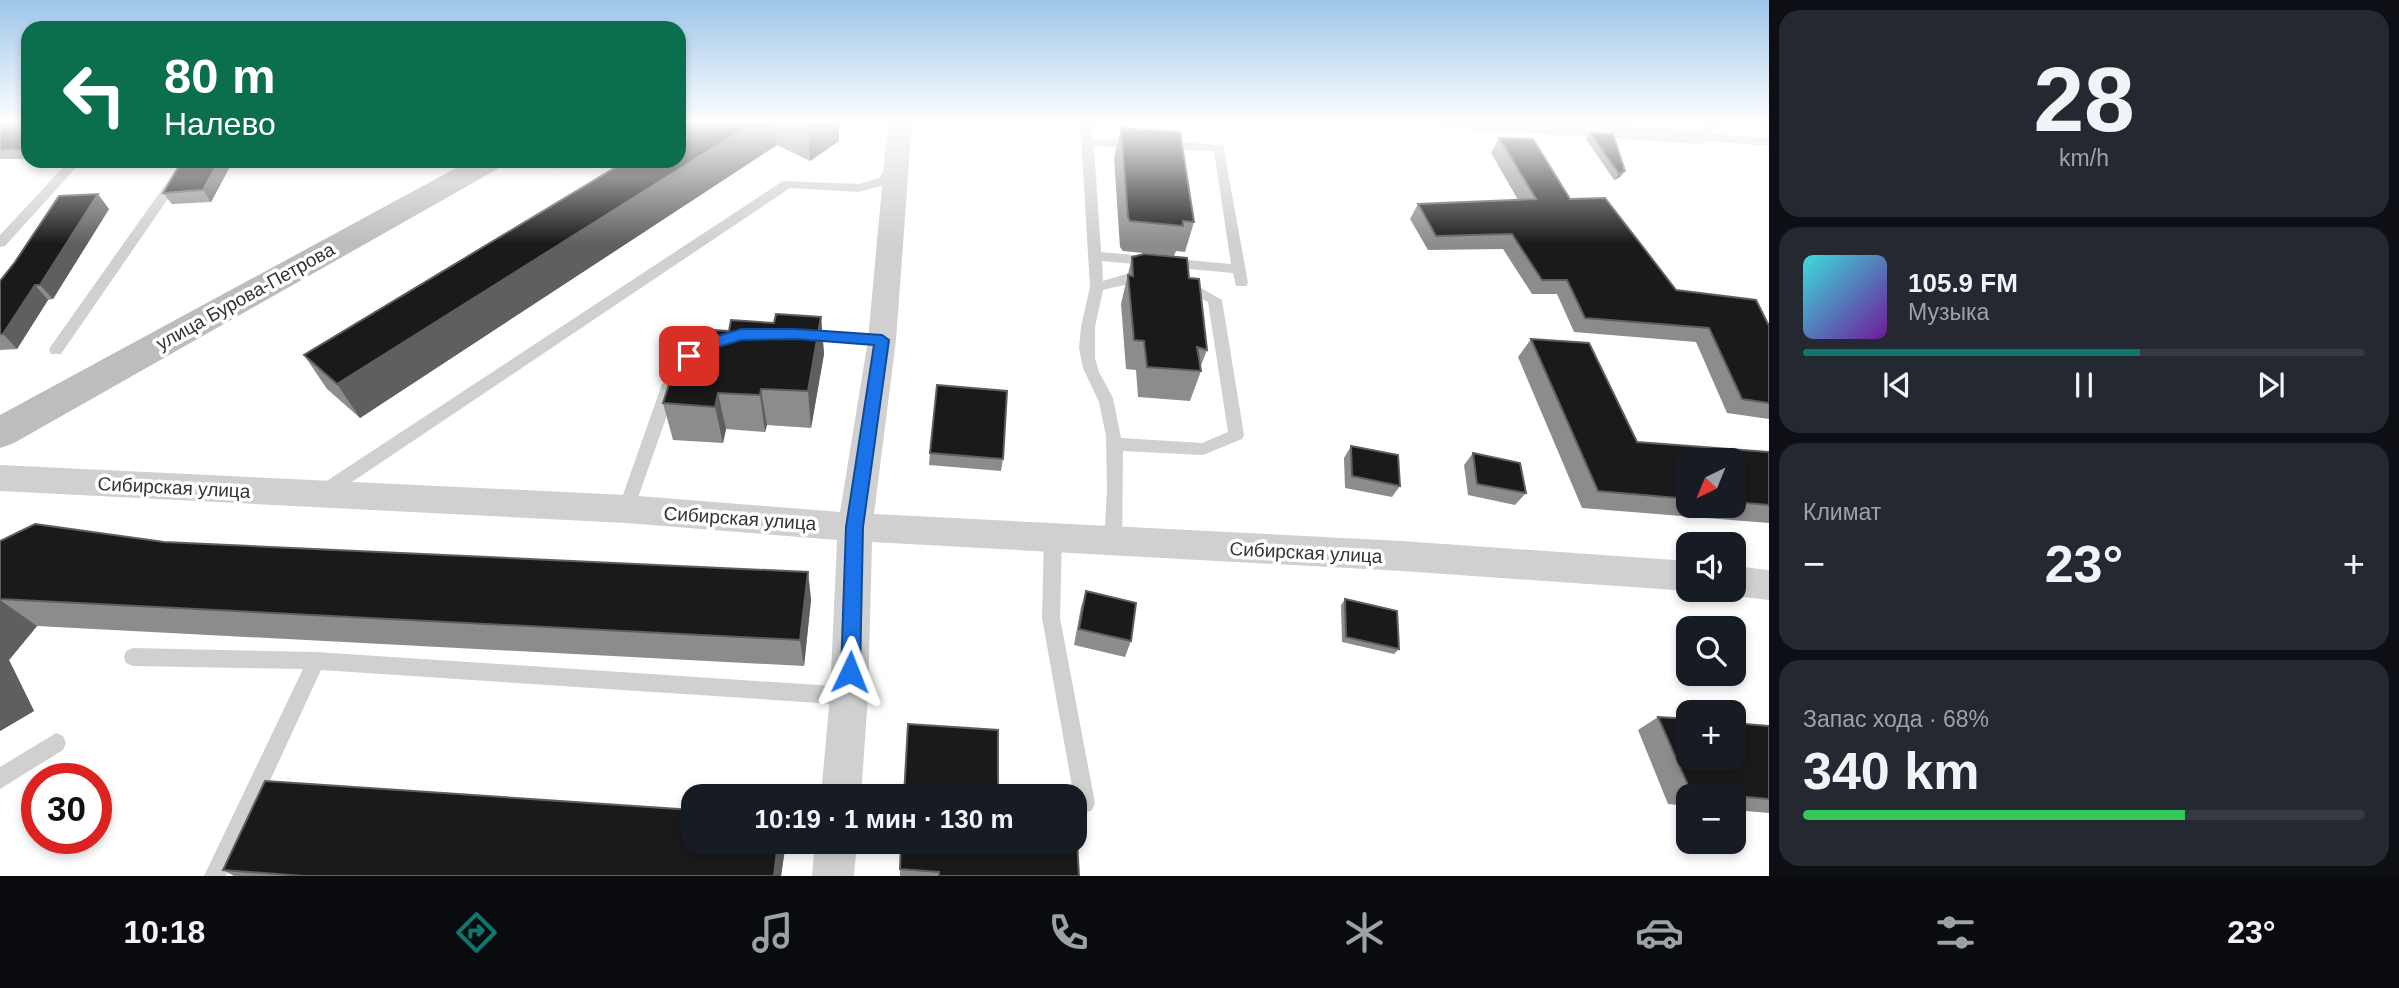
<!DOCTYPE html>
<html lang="ru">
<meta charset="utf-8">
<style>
:root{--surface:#171b24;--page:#242831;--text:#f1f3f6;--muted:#9ea1a6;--line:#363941;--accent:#0f766e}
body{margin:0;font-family:Helvetica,sans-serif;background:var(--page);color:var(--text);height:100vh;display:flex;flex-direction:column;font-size:26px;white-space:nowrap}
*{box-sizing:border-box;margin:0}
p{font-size:23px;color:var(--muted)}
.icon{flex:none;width:38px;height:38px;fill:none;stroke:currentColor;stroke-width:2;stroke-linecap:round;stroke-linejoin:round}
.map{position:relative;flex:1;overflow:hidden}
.sheet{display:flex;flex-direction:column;gap:10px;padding:10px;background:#0d0f14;width:630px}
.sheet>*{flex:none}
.guide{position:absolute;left:21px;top:21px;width:665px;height:147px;border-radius:21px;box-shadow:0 4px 10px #0003;background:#0b6e4f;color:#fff;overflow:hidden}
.needle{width:46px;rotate:223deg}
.fabs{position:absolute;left:1676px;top:448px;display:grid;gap:14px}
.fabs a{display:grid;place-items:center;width:70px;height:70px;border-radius:14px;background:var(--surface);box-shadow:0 4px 10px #0003;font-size:35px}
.speed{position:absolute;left:21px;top:763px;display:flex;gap:14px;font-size:35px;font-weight:700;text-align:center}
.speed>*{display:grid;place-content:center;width:91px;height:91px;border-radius:50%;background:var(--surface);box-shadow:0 4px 10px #0003;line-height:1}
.speed .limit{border:10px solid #d22;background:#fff;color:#111}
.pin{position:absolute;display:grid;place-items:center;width:60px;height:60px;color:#fff;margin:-30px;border-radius:14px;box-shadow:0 4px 10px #0006}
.me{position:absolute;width:77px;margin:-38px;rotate:2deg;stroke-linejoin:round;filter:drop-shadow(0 0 5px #0008)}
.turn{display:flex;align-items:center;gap:24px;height:147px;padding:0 28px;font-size:32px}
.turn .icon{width:91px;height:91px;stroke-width:2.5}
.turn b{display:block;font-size:49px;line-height:60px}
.big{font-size:52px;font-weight:600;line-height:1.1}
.sheet .card{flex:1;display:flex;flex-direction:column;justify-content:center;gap:10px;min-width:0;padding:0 24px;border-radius:21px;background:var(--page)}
.sheet .dial{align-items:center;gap:0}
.dial b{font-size:91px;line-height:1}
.song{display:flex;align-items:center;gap:21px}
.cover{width:84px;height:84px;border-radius:10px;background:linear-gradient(135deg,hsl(180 70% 55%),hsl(280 70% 35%))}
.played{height:7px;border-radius:4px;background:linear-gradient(90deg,var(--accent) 60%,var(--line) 60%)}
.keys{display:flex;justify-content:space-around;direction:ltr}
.heat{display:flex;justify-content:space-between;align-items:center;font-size:38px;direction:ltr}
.charge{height:10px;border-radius:5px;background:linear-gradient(90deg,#34c759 68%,var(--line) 0)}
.trip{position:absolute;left:681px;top:784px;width:406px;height:70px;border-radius:21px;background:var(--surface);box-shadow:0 4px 10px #0003;font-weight:600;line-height:70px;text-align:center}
.dock{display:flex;height:112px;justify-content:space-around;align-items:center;background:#090b0e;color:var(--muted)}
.dock .icon{width:49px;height:49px}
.dock .on{color:var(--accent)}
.dock b{font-size:32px;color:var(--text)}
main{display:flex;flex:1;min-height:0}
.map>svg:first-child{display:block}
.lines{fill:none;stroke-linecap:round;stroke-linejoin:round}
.lane{fill:#d0d0d0;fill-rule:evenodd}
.street{fill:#d0d0d0;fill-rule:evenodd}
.secondary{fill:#bdbdbd;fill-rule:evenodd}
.wall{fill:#8c8c8c;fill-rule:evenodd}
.shaded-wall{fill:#5f5f5f}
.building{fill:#1a1a1a;stroke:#5f5f5f;stroke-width:2}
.route{fill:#1a73e8;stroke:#114b97;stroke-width:2}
.labels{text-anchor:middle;stroke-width:7;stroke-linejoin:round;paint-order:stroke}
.street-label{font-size:19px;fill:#333;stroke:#fff}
</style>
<main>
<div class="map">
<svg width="1769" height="876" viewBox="0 0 1769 876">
<rect width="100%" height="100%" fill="#fff"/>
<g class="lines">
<path class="lane" d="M1080,121H1092L1093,139L1138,140L1144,144L1138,148L1094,146L1101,252L1231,264L1214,151L1160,149L1154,145L1160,141L1223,145L1248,283L1246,286H1236L1233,273L1102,261L1103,281L1136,271L1151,274L1153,277C1149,281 1113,287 1103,290L1095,327V358L1099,372L1113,398L1121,438L1202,443L1228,432L1208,302L1177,285L1175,282L1177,279L1182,277L1222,300L1244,435L1242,439L1203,455L1123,451L1122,543L1119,548L1113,550L1107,548L1104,543L1107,490L1106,436L1099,402L1083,368L1079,348L1081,327L1090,287Z
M1709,121H1722L1709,134L1769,138V146L1695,140V134Z
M69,161H82L5,246L0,247V235Z
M182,161H194L61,354H51L49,350L51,346Z
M530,161H587C573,171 544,171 530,161Z
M893,162L899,166L888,184L859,192L790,188L328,498H316L314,493L316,488L783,181L859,184L879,178L889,163Z
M801,330L882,335L889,340L882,345L801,340L794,335Z
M670,378L678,384L634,509L632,514L626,516L620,514L618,509L662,384Z
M1053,531L1059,533L1062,538L1060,618L1095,803L1092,810L1085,813L1078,810L1075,803L1042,618L1044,538L1047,533Z
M133,648L316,652L849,687L856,690L859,696L856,702L849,705L321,670L226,876H204L303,669L133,666L126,663L124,657L126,651Z
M56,733L63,736L66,743L63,750L0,789V767Z"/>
<path class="street" d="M888,121H912L896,340L874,514L1402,541L1689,561V590H1693L1689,591L1402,571L872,542L868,696L861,796H821L830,696L837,540L626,523L0,491V465L626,495L840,512L868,340Z
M1436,121H1557L1699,130L1707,132L1711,137L1707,142L1699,144L1448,128L1440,126Z
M1734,566L1769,570V600L1734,596L1722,592L1721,590H1734Z
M815,842H857L854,876H812Z"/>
<path class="secondary" d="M469,161H506L501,167L14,443L0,448V415Z"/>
</g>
<path class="wall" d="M0,121H28V159H0Z
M693,121H839V141L810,161L777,145L360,418L327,389L304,355Z
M1121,128L1194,222L1185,252L1176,251L1174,256L1123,251L1120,247L1114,158Z
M1590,133L1625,171L1620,177L1614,180L1586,139Z
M1499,138L1676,290L1769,326V419L1727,413L1696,342L1574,332L1557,294H1532L1503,249L1428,250L1410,219L1418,204L1518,200L1491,153Z
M111,161H179L177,163L115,166Z
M182,161H233L211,202L172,204L163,193Z
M109,209L53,299L48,300L17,349L0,350V281Z
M1132,257L1207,350L1200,368L1201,371L1190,401L1138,397L1136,370L1126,369L1121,304Z
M821,317L824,354L811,428L767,425L765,432L726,429L723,443L673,440L663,403L729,331L774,323Z
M1531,339L1637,442L1769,452V523L1582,508L1518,357ZM1689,460H1734V506H1689Z
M1351,446L1400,486L1392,497L1345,488L1344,458Z
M930,453L1003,459L1001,471L929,465Z
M1473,453L1526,493L1515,505L1468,495L1464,465Z
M0,541L164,542L808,572L811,600L804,666L37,626L9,660L34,711L0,731Z
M1086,591L1131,641L1125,657L1074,645L1081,607Z
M1345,599L1399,649L1394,654L1342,642L1341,605Z
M1658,717L1769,726V813L1734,810V796H1689V806L1668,804L1638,730Z
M693,842H786L781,876H234L223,870Z
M901,842L1079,876H900Z"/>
<path class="shaded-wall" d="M756,121H775L777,145L360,418L337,384Z
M816,121H839V141L810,161L808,126Z
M219,161H233L211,202L203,190Z
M1625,171L1620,177L1614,180L1619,174Z
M98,194L109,209L53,299L40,285Z
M35,285L48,300L17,349L3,334Z
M821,317L824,354L811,428L808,391Z
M761,389L767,425L765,432L760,395Z
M718,393L726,429L723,443L715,407Z
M808,572L811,600L804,666L800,640Z
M0,600L37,626L9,660L34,711L0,731Z
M778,842H786L781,876H774Z"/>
<path class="building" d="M0,121H28V150H0Z
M693,121H756L337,384L304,355L626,161H679V129Z
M797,121H816L808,126Z
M1121,128L1180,132L1194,222L1183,221V226L1130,221L1128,217Z
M1590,133L1613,134L1625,171L1619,174Z
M1499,138L1533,139L1570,199L1605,198L1676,290L1756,300L1769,326V403L1742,399L1709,328L1585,318L1567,280H1542L1512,234L1436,236L1418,204L1536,199Z
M182,161H219L203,190L163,193Z
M98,194L40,285H35L3,334H0V281L15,262L59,196Z
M1144,254L1187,258L1189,278L1199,279L1207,350L1197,347L1201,371L1147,367L1144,341L1134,340L1128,275L1133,276L1132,257Z
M776,314L821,317L808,391L761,389L760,395L718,393L715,407L663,403L687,328L729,331L731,320L774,323Z
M1531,339L1589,343L1637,442L1769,452V505L1734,502V460H1689V499L1598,491Z
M937,385L1007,391L1003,459L930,453Z
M1351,446L1398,455L1400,486L1352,476Z
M1473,453L1520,463L1526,493L1477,484Z
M35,524L164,542L808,572L800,640L0,599V541Z
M1086,591L1136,603L1131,641L1079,629Z
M1345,599L1397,611L1399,649L1346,637Z
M1658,717L1689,719V758H1734V723L1769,726V799L1691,792Z
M908,724L998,730V796H904Z
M265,781L693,810V842H778L774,876H304L223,870Z
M1074,823H1076L1079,876H939V872L900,869L901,842H1074Z"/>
<linearGradient id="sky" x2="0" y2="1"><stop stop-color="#9ec6ea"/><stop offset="0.5" stop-color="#fff"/><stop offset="1" stop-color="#fff" stop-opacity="0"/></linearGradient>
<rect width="1769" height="244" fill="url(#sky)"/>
<path class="route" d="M741,329H796L882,335L889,340L863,527L860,672L857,678L850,681L843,678L841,672L846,527L874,345L796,339L741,340L708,350L689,362L682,356L698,342Z"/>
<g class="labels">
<g class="street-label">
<text transform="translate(245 296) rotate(-29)" y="7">улица Бурова-Петрова</text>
<text transform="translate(174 487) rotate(3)" y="7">Сибирская улица</text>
<text transform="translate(740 518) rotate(4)" y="7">Сибирская улица</text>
<text transform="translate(1306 552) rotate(3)" y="7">Сибирская улица</text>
</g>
</g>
</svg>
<div class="fabs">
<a><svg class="needle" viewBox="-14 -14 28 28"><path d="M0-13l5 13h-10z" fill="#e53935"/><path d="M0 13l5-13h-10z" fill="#9ea1a6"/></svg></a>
<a><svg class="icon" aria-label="sound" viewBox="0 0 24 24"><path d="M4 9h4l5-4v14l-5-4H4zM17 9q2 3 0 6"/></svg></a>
<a><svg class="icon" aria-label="search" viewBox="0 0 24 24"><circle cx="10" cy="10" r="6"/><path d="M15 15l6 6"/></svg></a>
<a>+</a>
<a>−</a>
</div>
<div class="speed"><div class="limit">30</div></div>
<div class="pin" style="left:689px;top:356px;background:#d93025"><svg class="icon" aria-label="arrive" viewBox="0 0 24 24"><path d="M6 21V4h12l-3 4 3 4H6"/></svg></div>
<svg class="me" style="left:850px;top:672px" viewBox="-20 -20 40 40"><path d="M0-17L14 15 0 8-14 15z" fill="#1a73e8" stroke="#fff" stroke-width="4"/></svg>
<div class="trip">10:19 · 1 мин · 130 m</div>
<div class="guide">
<div class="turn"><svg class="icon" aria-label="left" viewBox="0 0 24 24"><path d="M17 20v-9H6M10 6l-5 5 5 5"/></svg><div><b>80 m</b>Налево</div></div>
</div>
</div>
<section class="sheet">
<div class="card dial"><b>28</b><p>km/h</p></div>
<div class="card">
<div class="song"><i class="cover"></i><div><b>105.9 FM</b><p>Музыка</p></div></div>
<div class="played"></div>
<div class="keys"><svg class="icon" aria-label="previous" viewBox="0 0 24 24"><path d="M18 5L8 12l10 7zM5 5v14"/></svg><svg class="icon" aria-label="pause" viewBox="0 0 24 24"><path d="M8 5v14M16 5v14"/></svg><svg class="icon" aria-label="next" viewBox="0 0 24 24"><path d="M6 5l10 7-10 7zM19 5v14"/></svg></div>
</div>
<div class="card"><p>Климат</p>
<div class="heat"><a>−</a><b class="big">23°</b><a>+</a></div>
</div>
<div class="card"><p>Запас хода · 68%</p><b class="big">340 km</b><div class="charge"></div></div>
</section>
</main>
<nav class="dock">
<b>10:18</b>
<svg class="icon on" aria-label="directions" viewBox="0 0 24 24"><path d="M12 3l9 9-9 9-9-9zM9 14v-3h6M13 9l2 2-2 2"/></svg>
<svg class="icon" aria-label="music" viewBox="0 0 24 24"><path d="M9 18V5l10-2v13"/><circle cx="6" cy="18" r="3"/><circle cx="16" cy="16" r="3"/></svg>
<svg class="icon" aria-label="phone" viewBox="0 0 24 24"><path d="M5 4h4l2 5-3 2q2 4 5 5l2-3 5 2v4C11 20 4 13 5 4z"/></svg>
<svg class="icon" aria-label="climate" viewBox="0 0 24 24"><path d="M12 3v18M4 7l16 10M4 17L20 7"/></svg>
<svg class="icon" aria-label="car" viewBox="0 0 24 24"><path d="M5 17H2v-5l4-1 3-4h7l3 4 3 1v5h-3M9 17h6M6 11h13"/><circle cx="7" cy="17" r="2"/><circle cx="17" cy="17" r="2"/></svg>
<svg class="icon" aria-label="filters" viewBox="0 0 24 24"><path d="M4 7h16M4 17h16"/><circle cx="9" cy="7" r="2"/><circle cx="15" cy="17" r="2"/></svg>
<b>23°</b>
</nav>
